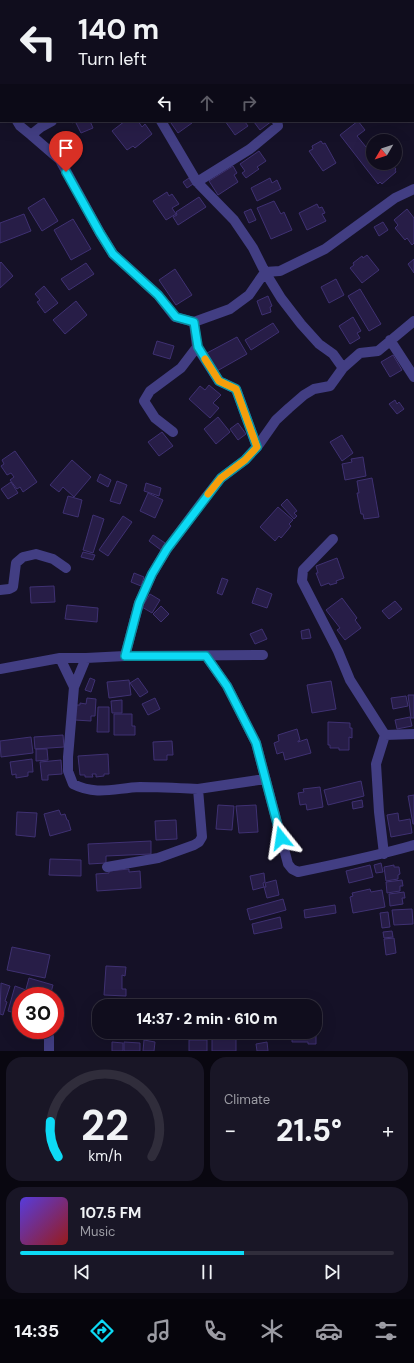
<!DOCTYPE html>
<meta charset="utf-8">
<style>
:root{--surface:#100d1d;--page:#191626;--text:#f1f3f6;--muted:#9c9ca4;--line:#302d3b;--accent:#0ddaf5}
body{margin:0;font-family:"DM Sans",sans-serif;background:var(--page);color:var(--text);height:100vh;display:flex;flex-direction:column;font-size:15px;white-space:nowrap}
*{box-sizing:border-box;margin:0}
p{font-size:13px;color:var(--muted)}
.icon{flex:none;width:22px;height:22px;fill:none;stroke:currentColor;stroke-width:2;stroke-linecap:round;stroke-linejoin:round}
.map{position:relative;height:1051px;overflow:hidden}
.details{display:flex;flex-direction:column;gap:6px;padding:6px;background:#090710;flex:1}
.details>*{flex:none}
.top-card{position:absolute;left:0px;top:0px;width:414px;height:122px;box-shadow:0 4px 16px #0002,0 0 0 1px var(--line);background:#100d1d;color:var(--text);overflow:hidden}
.needle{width:26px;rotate:231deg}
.controls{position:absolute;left:366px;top:134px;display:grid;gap:8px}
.controls a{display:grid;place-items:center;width:36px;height:36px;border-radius:50%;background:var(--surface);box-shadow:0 4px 16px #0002,0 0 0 1px var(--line);font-size:20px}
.speed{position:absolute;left:12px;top:987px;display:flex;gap:8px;font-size:20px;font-weight:700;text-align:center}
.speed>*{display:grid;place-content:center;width:52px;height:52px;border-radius:50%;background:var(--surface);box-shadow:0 4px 16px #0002,0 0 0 1px var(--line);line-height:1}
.speed .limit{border:6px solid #d22;background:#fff;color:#111}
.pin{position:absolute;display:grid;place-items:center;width:34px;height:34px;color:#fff;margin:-41px -17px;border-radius:50% 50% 50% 0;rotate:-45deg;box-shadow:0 0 4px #0007}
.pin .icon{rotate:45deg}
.me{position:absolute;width:44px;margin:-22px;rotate:345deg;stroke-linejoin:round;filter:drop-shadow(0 0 3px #0008)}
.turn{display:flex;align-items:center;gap:14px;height:84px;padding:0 12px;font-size:18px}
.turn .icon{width:52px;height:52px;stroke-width:2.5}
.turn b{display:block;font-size:28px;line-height:34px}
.lanes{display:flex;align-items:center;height:38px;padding:0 12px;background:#0003;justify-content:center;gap:20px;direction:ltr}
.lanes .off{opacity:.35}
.big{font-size:30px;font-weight:800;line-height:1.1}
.details .widget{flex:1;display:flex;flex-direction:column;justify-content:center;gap:6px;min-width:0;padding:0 14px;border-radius:16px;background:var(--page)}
.details .dial{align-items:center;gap:0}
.dial svg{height:104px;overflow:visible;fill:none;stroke:var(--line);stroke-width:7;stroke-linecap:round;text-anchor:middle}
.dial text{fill:var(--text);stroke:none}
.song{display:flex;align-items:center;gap:12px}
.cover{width:48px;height:48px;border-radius:6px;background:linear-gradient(135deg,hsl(250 70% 55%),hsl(0 70% 35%))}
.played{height:4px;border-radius:2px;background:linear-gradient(90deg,var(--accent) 60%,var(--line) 60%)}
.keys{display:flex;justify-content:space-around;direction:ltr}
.heat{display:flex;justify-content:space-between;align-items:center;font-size:22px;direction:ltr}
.details .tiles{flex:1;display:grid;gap:6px;grid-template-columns:1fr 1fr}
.widget:last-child{grid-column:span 2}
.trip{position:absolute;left:92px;top:999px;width:230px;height:40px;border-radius:16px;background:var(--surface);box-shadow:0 4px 16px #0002,0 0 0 1px var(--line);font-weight:800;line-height:40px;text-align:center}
.menu{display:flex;height:64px;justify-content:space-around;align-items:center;background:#06050c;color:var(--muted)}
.menu .icon{width:28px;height:28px}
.menu .current{color:var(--accent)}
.menu b{font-size:18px;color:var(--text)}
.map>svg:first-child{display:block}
.building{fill:#271d47;stroke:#3f3172}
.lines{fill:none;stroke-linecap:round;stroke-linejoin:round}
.minor{stroke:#423e83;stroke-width:10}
.route-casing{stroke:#088e9f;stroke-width:10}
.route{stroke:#0ddaf5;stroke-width:7}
.slow{stroke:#f59e0b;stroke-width:7}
</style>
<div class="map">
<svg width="414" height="1051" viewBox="0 0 414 1051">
<rect width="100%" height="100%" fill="#151127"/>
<path class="building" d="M71,121H90L93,128L81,133L75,121L72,123Z
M125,121H138L142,127L145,124L152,134L135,148L133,146L127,150L112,131Z
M174,121H191L192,123L178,133L171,123Z
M225,121H247L245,122L248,126L235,135Z
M256,121H272L260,130L254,122Z
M358,121L365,130L357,136L366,147L373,142V163H378L382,168L388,163H391L396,169L395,170L396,172L382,184L380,182L378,184L340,135Z
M321,141L323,144L325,143L336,163L323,171L309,151L313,149L312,146Z
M259,151L266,161L257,167L259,169L246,178L242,173L245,171L240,164Z
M233,166L237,173L234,175L238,182L218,195L209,181Z
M189,178L193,184L187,188L183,182Z
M270,178L272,183L277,180L281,189L257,201L251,188Z
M167,192L169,196L172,194L179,204L172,208L176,214L166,220L153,201Z
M199,197L206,207L178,225L173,217L177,215L176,212Z
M44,198L58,221L42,231L28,208Z
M274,201L281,214L284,212L292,230L271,239L257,208Z
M317,204L319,208L322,207L325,213L322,214L326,221L307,230L299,213Z
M251,209L256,220L249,223L244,212Z
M407,209L414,218V243L412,245L407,238L405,240L395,228L398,225L394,220Z
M24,214L31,231L0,243V223Z
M73,219L91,249L71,260L54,230Z
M383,222L388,230L379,236L374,227Z
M367,255L379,270L362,283L350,268L354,265L353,263L362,256L363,258Z
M414,259V273L408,264Z
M1,262L13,276L0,288V263Z
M86,263L94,274L69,290L61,279Z
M175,269L192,295L176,305L159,280Z
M336,279L344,295L329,303L321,287Z
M44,286L58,303L45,313L37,302L40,300L35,294Z
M360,289L381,324L369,331L348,296Z
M268,296L272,306L270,307L271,312L262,315L257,301Z
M76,301L87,315L65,334L53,320Z
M353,317L361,331L357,333L360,338L350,344L339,326Z
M273,323L279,332L251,350L245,340Z
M237,337L247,354L217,371L207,353Z
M157,341L174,346L170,359L153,354Z
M393,355L402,370L390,377L381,362Z
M209,385L221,395L213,403L219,408L210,418L189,399L200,386L205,390Z
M395,400L397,404L399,402L404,409L397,414L389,404Z
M218,417L230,432L216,444L204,429Z
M238,423L246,434L238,440L230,429Z
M162,432L173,446L159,456L148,442Z
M342,435L353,453L342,461L330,442Z
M15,451L37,482L23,492L20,487L17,489L10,480L14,477L11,473L7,475L1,466L4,464L2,460Z
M363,457L366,476L345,480L342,464L352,462L351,459Z
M72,460L91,477L74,497L63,487L59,492L50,485Z
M100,474L111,480L108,487L97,481Z
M372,478L379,517L364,519L363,514H361L357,493H359L357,481Z
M117,481L127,485L120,504L110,501Z
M11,482L18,493L8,499L1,489Z
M146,483L161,488L159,496L144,491Z
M148,493L163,500L155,518L140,511Z
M68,496L82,500L78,517L63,513Z
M287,499L297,511L294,513L297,516L294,519L281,505Z
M278,507L293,520L289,524L291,526L281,538L279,536L275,541L260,527Z
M93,515L104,519L93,553L83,550Z
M123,516L132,522L108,556L99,550Z
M153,535L165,543L161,550L149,541Z
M83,552L95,555L93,560L81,557Z
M337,558L344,578L336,581L337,583L330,585L329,583L321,586L316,573H318L316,566Z
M134,573L144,577L141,586L131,582Z
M222,578L228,580L222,595L217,593Z
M54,586L55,602L31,603L30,587Z
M257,588L272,594L267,608L252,603Z
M150,594L160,600L152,613L142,607Z
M342,598L357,618L355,620L361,628L345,640L337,630L340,628L326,610Z
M395,601L402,609L389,619L382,611Z
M67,605L98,608L97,622L65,619Z
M161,606L169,614L161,622L153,614Z
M262,629L267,639L255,644L250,634Z
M309,629L311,638L302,639L301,631Z
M90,678L95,680L91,692L85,690Z
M138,678L148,692L140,697L130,683Z
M129,680L131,695L109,698L107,682Z
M331,681L336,709L312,713L307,685Z
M408,695H414V718H411Z
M406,696L408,706L393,709L391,698Z
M87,698L96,699L95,716H91V721L75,720L76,705H80V703L86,704Z
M155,698L160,709L148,715L142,704Z
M122,700V713H112L111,701Z
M98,707H109V732H97Z
M114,714H132V726H135V735H114Z
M410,717L412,726L397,729L395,720Z
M328,722L350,723V728H352V738L349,737V750H339V748H330V745H328Z
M297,729L300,740L298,741V742L307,739L311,753L285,760L283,752L277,754L274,743L279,741L278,735Z
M63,735L64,747L35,749L34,737Z
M31,737L33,753L1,757L0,741Z
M172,741L173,755H167V760H154L153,742Z
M36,749H47L48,760L36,761Z
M108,754L109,774H104V776L96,777V774H92L93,777H85V775H80L78,756Z
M32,759L33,772H28V776L16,778V774L12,775L10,762Z
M61,760L62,774L48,775V780H42L40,762Z
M361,781L364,796L328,805L324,790Z
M320,787L323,807L307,810L306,804L300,805L298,793L304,792L303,789Z
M414,795V824H413L408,796Z
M362,800L363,807L353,809L352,802Z
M218,805L234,806L232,830L216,829Z
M256,805L258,832L239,833L236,806Z
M59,810L61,815L65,814L67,820H68L71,830L50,836L44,814Z
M17,812L37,813L35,837L16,835Z
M398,813L399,821L410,819L412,833L391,837L387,815Z
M176,820L177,839L156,840L155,821Z
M151,841V854L106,856V863L89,864L88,844Z
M50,859L81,860V876L49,875Z
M381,863L383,872L376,873L374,865Z
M370,865L373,877L349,883L346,871Z
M394,865V867H399L400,874L398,875V879L386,881L384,867Z
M129,869V872L140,871L141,888L97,891L96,874L109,873V871Z
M264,873L265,882L263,883L264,887L253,890L250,876Z
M276,880L279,895L267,898L264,887H266L265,883Z
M402,880L403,886H400V891L387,893L386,882Z
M370,889L371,892L382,890L385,907L353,913L350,897L353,896L352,893Z
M404,892L405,898H402L403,904L390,906L389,894Z
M283,899L286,910L250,920L247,909Z
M335,905L336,913L305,918L304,910Z
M412,909L413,924L394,925L392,910Z
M388,912L390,927L382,928L380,913Z
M280,917L282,928L254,934L252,924Z
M392,931L393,937L384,938L383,932Z
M394,938L396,953L386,955L384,939Z
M12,947L50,955L45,978L7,970Z
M106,966L126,967L125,976L122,975V989H126V996L104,995Z
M29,978L53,985L50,996L26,989Z
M1,983L10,986L5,1001L7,1002L3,1015L0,1014Z
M15,986L26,990L25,992L31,994V996H21V1015L8,1011Z
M187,1000L210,1002V1006H186Z
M315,1023H316V1044H308V1042H292V1032H315Z
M212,1035H236V1051H212Z
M144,1040L155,1042L154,1051H143Z
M189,1040H207V1051H189Z
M112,1042L123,1043V1051H112Z
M124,1042L140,1043V1051H124Z
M267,1042L268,1051H257L256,1044Z"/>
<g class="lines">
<path class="minor" d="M85,0L86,1
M200,0V1
M293,1L294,0
M0,92L1,94
M17,121L20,126L31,135L41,127L52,121
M161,121L197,182L234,220L253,248L265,272L281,298L301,324L319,344L333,354L343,368L360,353L378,351L414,321
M31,135L60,160L100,233L113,254L158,295L175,317L194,322L230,309L249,295L265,272L280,271L325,249L395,198L414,189
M197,182L250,149L278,126L277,121
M390,340L414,377
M197,347L219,381L236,389L257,447
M173,432L155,418L144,401L150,391L181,368L197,347L194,322
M333,539L303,570L302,581L338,651L350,680L385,735L414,734
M0,590L9,589L13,587L16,563L23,557L36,554L53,559L66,568
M125,656L139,603L152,574L167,549L206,497L221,478L245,460L257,447L276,420L289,408L304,395L314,389L330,386L343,368
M206,656L227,686L256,743L288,864L292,869L298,872C337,864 376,856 414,845
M60,658L74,687
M86,658L74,687L68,757V771L73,784C97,796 115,788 140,787C159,787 179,788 198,789L202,837L199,842L194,845L158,858L107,867
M0,669L60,658H86L125,656L263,655
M198,789L265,779
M384,854L379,812L376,764L385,735
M49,1051V1037"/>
</g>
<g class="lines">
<defs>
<path id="route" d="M66,172L100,233L113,254L158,295L176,317L194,322L198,347L219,381L236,389L257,447L245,460L221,478L167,549L152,574L139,603L125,656H206L227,686L256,743L281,838"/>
</defs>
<use href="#route" class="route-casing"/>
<use href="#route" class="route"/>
<path class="slow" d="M205,359L219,381L236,389L257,447L245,460L221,478L208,494"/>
</g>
</svg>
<div class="controls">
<a><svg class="needle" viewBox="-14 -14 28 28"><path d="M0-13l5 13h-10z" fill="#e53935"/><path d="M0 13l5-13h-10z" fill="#9c9ca4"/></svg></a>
</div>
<div class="speed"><div class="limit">30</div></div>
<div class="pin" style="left:66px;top:172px;background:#d93025"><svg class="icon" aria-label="arrive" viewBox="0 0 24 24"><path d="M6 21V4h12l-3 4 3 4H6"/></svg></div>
<svg class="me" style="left:281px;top:838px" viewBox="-20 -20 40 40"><path d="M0-17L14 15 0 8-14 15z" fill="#0ddaf5" stroke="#fff" stroke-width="4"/></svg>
<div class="trip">14:37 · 2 min · 610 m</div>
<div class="top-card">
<div class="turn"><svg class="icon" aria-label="left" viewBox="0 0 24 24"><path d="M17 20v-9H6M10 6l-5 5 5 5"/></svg><div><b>140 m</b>Turn left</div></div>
<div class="lanes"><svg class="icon" aria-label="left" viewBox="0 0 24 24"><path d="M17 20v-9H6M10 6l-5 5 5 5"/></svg><svg class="icon off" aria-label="ahead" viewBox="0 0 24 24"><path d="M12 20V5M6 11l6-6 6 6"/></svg><svg class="icon off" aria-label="right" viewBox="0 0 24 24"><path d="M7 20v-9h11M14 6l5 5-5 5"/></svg></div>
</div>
</div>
<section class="details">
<div class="tiles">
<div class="widget dial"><svg viewBox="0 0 100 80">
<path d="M14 69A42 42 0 1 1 86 69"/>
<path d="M14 69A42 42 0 0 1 8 42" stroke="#0ddaf5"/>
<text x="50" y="56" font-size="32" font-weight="700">22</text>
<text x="50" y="72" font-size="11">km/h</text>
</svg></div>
<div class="widget"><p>Climate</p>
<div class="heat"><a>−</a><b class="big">21.5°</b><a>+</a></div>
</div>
<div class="widget">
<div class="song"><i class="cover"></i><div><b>107.5 FM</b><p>Music</p></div></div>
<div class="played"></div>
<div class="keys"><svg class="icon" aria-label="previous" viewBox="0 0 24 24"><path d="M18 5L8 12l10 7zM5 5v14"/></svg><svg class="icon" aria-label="pause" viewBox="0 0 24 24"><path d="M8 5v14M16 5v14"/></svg><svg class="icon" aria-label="next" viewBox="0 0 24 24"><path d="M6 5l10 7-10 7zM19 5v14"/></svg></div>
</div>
</div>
</section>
<nav class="menu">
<b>14:35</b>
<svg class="icon current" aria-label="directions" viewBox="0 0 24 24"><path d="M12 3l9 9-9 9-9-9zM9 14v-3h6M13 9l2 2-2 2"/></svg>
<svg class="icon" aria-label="music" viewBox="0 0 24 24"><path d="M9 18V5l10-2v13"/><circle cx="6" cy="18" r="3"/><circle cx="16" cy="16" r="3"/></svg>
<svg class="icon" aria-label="phone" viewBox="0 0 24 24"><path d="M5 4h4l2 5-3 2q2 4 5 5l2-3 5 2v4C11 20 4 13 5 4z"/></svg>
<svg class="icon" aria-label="climate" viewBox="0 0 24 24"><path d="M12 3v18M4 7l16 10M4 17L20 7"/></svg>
<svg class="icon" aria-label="car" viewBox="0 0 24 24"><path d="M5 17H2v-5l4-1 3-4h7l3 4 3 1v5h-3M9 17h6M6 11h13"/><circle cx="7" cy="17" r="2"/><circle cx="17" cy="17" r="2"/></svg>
<svg class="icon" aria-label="filters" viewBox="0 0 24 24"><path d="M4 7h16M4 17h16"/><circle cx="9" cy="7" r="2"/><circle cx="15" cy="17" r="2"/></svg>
</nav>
